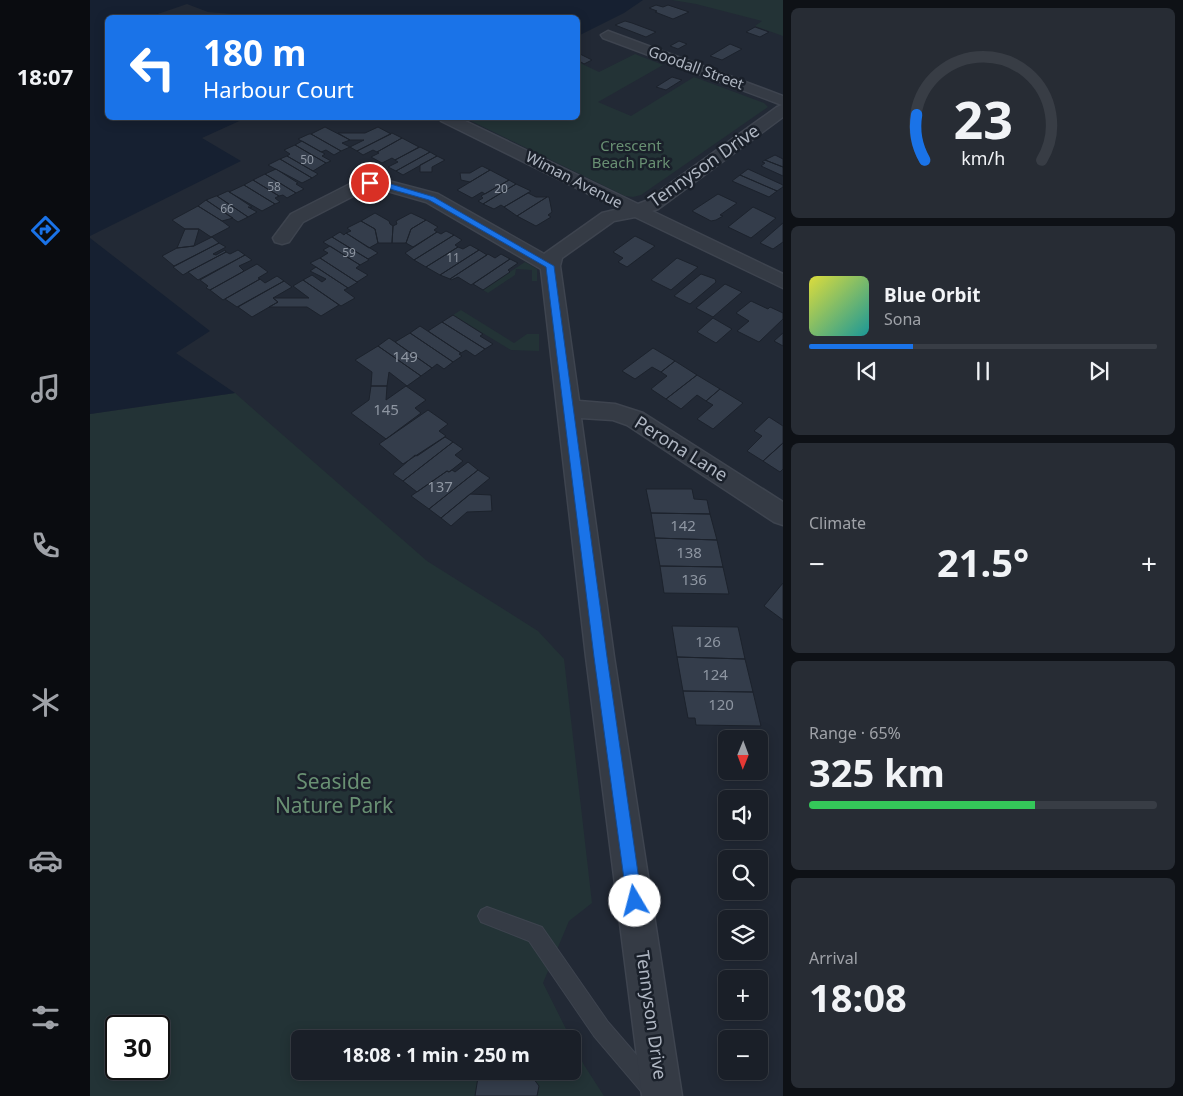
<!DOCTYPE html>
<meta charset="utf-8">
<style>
:root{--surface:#1a1f28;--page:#272c34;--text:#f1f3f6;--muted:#9fa2a8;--line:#383d45;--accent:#1a73e8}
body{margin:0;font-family:"Noto Sans",sans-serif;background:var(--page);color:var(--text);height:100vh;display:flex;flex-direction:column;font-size:19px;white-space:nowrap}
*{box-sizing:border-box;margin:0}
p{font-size:16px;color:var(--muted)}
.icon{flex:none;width:28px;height:28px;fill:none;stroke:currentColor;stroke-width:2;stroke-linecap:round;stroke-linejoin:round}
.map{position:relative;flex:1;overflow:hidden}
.sheet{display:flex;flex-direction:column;gap:8px;padding:8px;background:#0e1116;width:400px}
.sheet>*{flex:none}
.guide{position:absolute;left:15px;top:15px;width:475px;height:105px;border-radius:8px;box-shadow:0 2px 12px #0003,0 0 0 1px var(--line);background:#1a73e8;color:#fff;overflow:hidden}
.needle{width:32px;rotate:181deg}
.buttons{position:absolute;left:628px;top:730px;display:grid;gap:10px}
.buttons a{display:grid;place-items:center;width:50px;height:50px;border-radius:8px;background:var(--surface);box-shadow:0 2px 12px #0003,0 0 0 1px var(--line);font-size:25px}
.speed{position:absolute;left:15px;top:1015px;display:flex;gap:10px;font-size:25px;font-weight:700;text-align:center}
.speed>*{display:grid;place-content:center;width:65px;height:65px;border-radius:50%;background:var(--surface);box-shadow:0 2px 12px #0003,0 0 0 1px var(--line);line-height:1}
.speed .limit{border:2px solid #111;border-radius:8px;background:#fff;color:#111}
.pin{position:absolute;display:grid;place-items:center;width:42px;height:42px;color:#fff;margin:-21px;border:2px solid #fff;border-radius:50%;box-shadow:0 1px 5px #0007}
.me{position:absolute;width:55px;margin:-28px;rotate:352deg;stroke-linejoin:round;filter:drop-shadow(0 0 4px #0008)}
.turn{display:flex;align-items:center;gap:18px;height:105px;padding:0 15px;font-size:22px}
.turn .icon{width:65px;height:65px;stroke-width:2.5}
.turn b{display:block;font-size:35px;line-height:42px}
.big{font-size:38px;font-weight:700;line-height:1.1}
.sheet .widget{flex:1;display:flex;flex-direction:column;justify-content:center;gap:8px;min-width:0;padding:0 18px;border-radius:8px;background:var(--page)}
.sheet .dial{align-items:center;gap:0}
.dial svg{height:130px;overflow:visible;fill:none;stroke:var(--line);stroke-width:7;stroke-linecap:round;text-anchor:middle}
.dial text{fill:var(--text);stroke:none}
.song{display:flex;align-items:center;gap:15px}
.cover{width:60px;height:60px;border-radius:8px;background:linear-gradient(135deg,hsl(60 70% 55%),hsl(180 70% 35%))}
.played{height:5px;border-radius:2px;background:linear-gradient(90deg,var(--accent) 30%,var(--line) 30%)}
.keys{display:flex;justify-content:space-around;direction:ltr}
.heat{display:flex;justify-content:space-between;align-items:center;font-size:28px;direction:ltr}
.charge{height:8px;border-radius:4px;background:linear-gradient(90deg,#34c759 65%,var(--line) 0)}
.trip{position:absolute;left:201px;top:1030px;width:290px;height:50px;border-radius:8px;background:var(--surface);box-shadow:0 2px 12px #0003,0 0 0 1px var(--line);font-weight:700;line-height:50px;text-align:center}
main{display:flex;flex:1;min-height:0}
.dock{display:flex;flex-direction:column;width:90px;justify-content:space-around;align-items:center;background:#0a0c10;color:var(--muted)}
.dock .icon{width:35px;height:35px}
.dock .active{color:var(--accent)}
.dock b{font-size:22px;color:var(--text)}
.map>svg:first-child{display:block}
.green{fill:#233336;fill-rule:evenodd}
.water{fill:#162031}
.building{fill:#343d4b;stroke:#1c222c}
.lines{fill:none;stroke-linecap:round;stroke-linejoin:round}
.lane-casing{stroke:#3e444f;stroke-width:2}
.street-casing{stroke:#3e444f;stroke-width:3}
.lane{fill:#353b45;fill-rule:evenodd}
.street{fill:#353b45;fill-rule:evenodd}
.route{fill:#1a73e8;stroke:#114b97}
.labels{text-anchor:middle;stroke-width:5;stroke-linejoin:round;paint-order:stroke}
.far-number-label{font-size:12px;fill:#8e96a2}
.far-street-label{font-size:15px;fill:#afb6c2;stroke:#1a202a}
.far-park-label{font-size:15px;fill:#699073;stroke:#1a202a}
.number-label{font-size:15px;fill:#8e96a2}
.street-label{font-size:18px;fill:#afb6c2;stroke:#1a202a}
.near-park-label{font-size:21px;fill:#699073;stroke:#1a202a}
</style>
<main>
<nav class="dock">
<b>18:07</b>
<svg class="icon active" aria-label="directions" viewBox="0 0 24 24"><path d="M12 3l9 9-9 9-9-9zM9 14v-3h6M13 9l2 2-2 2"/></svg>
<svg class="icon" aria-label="music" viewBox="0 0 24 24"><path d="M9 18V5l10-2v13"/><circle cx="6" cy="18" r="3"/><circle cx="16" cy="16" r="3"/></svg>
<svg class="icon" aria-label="phone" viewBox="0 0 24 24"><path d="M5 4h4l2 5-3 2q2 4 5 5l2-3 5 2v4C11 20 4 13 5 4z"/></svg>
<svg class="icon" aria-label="climate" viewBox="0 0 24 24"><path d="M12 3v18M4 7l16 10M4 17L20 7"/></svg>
<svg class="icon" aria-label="car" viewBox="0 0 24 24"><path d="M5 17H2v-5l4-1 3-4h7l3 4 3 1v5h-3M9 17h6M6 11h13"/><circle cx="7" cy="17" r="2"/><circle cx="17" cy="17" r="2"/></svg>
<svg class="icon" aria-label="filters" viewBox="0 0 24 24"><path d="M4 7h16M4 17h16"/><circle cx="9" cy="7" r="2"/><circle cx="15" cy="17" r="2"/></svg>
</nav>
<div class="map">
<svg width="693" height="1096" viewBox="0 0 693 1096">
<rect width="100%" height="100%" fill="#222935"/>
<path class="green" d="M582,0H693V36L665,26L672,21L606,4Z
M545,54L573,65L508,102L541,116L604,77L674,103L678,107L551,195L543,197L535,196L375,118H488V62L509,72Z
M435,262L447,269V281H442V270L426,269L425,275L398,293L393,290Z
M371,310L424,343L437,334H449V351L421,350L363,315Z
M145,393L337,561L448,631L474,659L502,903L479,921L453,983L481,1039H210V1071H482L483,1043L494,1065L514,1096H0V414ZM26,1026H69V1069H26Z"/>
<path class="water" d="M0,0H553L534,13L488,36V18H189L118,12L97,4L59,17L18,18V118H156L112,138L151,161L0,236Z
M0,238L120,331L86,353L145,393L0,414Z"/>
<path class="building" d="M566,5L573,7L578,5L599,12L583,19L565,12L567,11L559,8Z
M535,21L542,23L566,32L556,37L525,25Z
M665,27L679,32L670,37L656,32Z
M589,41L597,44L588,49L580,46Z
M640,44L652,49L632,60L620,56Z
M488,53L502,60L494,64L488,60Z
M582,77L592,80L576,90L566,87Z
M235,127L260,140L252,143L260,147L251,151L221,134Z
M288,127L301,134L267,151L260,147L274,140H260L248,133H275Z
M302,133L312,138L287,152L283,150L273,155L267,151Z
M219,134H221L251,151L244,155L236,150L231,152L208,139Z
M312,138L329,147L305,160L302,158L292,163L281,157L289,153L287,152Z
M212,141L235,154L232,156L241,161L236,163L205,145Z
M205,145L236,163L223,171L197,156L200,154L194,150Z
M330,147L340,152L306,171L298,167L308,162L305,160Z
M340,152L347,156L313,175L306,171Z
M685,155L693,159V167L675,160Z
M197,156L223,171L228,174L222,178L190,159Z
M347,156L355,160L342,167V172H330V165Z
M190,159L222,178L212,183L178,165Z
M675,160L693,167V176L671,166L675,163L672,162Z
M392,166L400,170L380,182L371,180L370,173H380Z
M186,169L208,183L206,184L214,189L206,193L175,174Z
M658,169L693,185V187L687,191L650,175Z
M400,170L419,180L395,194L392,192L382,198L367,190Z
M175,174L206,193L197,198L193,195L189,196L163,180Z
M650,175L687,191L679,197L642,181Z
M163,180L189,196L185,198L190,202L185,204L154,185Z
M419,180L426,184L393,204L388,201L393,198L391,196Z
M426,184L441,191L414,207L411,205L404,209L393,204Z
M154,185L185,204L172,211L139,192Z
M138,191L162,207H158L167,212L158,217L127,196Z
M438,193L446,197H457L427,216L414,207Z
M628,194L647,203L630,215L633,216L626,220L621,221L602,211Z
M126,196H127L158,217L148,222L116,200Z
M457,197H459L462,212L458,215L461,217L446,226L427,216Z
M116,200L143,218L132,221L108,206Z
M108,206L132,221L140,227L121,237L109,229H95L82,220Z
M663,207L686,218L661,238L638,227Z
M285,213L299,221L300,224L303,226L302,243H288L285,229L271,221Z
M321,213L336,220L321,229L316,243H302L303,226L307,224L306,221Z
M336,220L348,227L344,230L347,232L323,247L316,243L321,229Z
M271,221L285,229L288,243L279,248L256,233L261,231L257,228Z
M693,223V242L683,249L670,243Z
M95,229H109L104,246L87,248Z
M356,231L364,235L324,260L315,253L347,232L351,234Z
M250,232L254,235L256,233L288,253L278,259L242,237Z
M364,235L372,240L365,245L368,247L336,267L324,260Z
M545,236L565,246L537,267L528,262L533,258L523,252Z
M122,237L129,243L84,266L72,256L87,248L104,246Z
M242,237L278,259L279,260L270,265L233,242Z
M129,243L136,247L123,254L126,255L135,250L136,252L98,272L93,275L83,267Z
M380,245L389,250L350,275L336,267L368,247L373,249Z
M240,246L270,265L266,268L278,275L267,282L230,258L238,253L233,250Z
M148,250L155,255L108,280L98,272L136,252L140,254Z
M389,250L397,255L360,279L350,275Z
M398,254L405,258L411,254L420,259L381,285L368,277L361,280L360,279Z
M155,255L162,260L149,266L154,271L120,290L116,288L118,286L110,280Z
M230,258L267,282H268L258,288L220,263Z
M587,258L608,267L581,290L561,280Z
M420,259L428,263L418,270L420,272L393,290L383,284Z
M167,264L178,272L168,278L170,279L133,300L120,290Z
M226,267L258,288L254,290L265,298L251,306L213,280L222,275L232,282L236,279L220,271Z
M611,274L625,279L626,282L600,304L584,296Z
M187,276L194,281L147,307L135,299L170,279L175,283Z
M213,280L249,305L231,316L217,307H179L188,302L183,298H219L203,286Z
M194,281L202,287L183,298L188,302L162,317L148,307Z
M635,284L652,292L623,317L606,308Z
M661,301L678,309L680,307L693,313V319L669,342L647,331L659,321L646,313Z
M363,315L393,334L390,336L403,344L395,349L352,322Z
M623,318L642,329L626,343L607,332Z
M352,322L395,349L385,356L376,350L371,353L338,331Z
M330,326L371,353L369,354L372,356L363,362L320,333Z
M320,333L363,362L354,369L347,364L342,368L305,342Z
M693,333V346L684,341Z
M299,338L305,342L342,368L331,376L288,346Z
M288,346L331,376L317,386L299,372L297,386H281L282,372L265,360Z
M563,348L585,361L571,372L562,367L545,379L532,371Z
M585,361L607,375L576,399L561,389L577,376L571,372Z
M607,375L630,389L616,401L607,395L591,409L576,399Z
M281,386H297L296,400L316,386L336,400L325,408L331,413L296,439L261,413L279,400Z
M630,389L653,403L623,429L607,419L623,405L616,401Z
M338,410L358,424L349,431L356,436L313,464L289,444Z
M679,417L693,426V443L673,461L657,451L672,436L664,431Z
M355,437L363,442L313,481L303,474L325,455L327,456Z
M363,442L373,449L365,455L373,461L359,472L357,471L327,492L313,481Z
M693,443V469L690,472L673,461Z
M378,462L388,470L339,509L321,496L357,471L359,472L362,470L365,472Z
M388,470L400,478L351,518L339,509Z
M556,489H602L604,499L617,500L620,514L561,513Z
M380,494L401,495L402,511L377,512L361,526L351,518Z
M561,513L620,514L627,540L565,538Z
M565,538L627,540L633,567L570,566Z
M570,566L633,567L639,594L574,593Z
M693,583V620L674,606Z
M582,626L648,627L655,659L587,657Z
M587,657L655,659L663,692L593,691Z
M593,691L663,692L671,726L606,725L605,718H598Z
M389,1071H438L449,1086L447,1096H385Z"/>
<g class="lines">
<defs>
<path id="lane" d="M397,907L452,927L518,1022L576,1089L579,1096H555L504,1036L439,941L391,922L388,916L391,910Z"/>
<path id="street" d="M518,31L693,96V117L568,209L562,211L693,274V288L545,217L524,221L472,258L470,266L489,401L525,404L553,413L693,502V525L684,522L537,425L523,420L491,418L524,657L592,1096H552L496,657L451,269L336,202L287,188L275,190L213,222L199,242L192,244L185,242L183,238L201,214L264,182L287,178L348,194L454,254L512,213L529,209L351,121L349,118H369L548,204L556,201L687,107L692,105L513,38L511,35Z"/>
</defs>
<use href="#lane" class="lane-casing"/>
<use href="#street" class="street-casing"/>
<use href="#lane" class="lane"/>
<use href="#street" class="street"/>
</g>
<path class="route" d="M280,181L294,182L344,197L464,266L517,657L552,901L550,907L545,909L539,907L537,901L504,657L456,267L339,200L293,187L277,185V182Z"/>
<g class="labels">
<g class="far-number-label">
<text x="217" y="164">50</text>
<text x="184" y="191">58</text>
<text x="411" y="193">20</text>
<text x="137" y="213">66</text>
<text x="259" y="257">59</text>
<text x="363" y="262">11</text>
</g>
<g class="far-street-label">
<text transform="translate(606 68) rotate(20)" y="5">Goodall Street</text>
<text transform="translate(484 180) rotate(27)" y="5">Wiman Avenue</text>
</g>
<g class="far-park-label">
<text x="541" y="151">Crescent<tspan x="541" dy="17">Beach Park</tspan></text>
</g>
<g class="number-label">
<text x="315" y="362">149</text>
<text x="296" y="415">145</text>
<text x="350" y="492">137</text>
<text x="593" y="531">142</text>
<text x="599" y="558">138</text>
<text x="604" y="585">136</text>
<text x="618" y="647">126</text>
<text x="625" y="680">124</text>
<text x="631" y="710">120</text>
</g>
<g class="street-label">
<text transform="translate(614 166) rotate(-35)" y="6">Tennyson Drive</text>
<text transform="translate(591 449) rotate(32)" y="6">Perona Lane</text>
<text transform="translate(561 1015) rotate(82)" y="6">Tennyson Drive</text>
</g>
<g class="near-park-label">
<text x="244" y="789">Seaside<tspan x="244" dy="24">Nature Park</tspan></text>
</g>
</g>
</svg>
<div class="buttons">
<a><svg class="needle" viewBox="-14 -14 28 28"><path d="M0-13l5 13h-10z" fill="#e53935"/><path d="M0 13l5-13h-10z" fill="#9fa2a8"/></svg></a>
<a><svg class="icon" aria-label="sound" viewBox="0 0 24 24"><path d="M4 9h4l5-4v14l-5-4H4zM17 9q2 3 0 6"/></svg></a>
<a><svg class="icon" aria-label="search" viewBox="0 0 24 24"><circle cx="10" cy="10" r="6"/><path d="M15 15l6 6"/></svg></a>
<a><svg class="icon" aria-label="layers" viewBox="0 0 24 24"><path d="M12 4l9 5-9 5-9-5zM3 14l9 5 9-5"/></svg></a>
<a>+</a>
<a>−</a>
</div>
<div class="speed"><div class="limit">30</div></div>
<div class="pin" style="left:280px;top:183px;background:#d93025"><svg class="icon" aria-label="arrive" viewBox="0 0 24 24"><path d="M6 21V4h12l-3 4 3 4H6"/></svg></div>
<svg class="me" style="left:545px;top:901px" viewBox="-20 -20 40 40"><circle r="19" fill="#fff"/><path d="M0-13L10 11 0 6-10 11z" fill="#1a73e8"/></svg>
<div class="trip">18:08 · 1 min · 250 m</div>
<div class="guide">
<div class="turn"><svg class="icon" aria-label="left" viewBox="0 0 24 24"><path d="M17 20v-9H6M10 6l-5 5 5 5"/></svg><div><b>180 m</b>Harbour Court</div></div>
</div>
</div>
<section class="sheet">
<div class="widget dial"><svg viewBox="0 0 100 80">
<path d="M14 69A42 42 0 1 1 86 69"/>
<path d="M14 69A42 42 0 0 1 9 41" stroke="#1a73e8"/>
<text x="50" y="56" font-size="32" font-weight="700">23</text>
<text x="50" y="72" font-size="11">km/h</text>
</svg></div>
<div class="widget">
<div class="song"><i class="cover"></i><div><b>Blue Orbit</b><p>Sona</p></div></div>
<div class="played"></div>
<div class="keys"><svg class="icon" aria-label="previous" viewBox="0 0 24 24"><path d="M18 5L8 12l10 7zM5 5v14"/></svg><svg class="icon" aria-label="pause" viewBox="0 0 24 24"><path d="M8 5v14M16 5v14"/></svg><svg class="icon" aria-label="next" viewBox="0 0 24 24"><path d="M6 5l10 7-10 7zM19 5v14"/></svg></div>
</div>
<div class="widget"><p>Climate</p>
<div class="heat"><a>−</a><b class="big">21.5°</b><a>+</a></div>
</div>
<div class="widget"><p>Range · 65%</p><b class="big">325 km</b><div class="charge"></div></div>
<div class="widget"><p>Arrival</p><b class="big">18:08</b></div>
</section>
</main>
